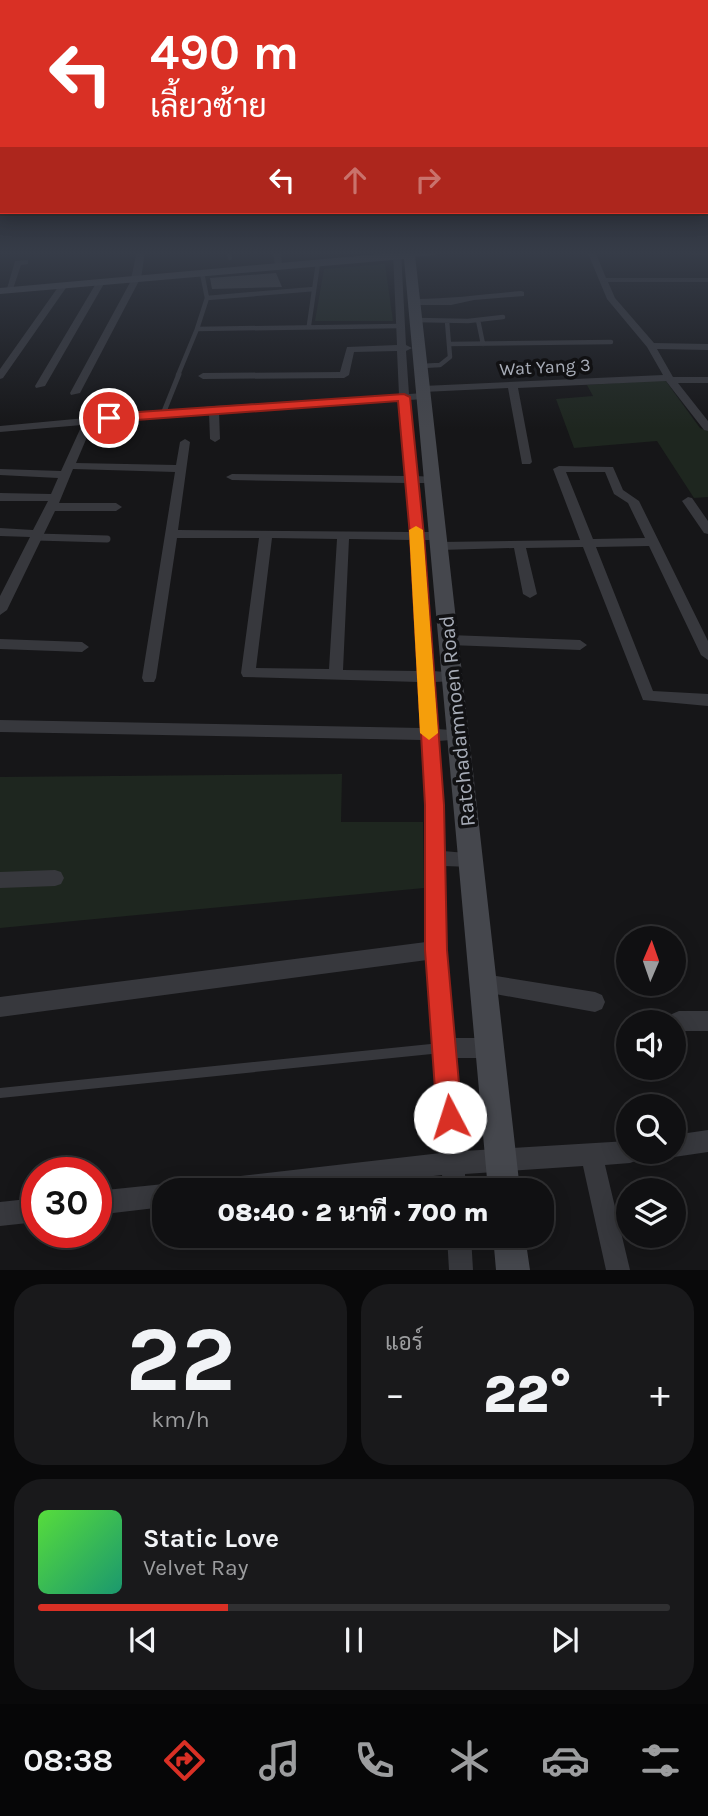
<!DOCTYPE html>
<html lang="th">
<meta charset="utf-8">
<style>
:root{--surface:#101012;--page:#19191b;--text:#f1f3f6;--muted:#9c9d9f;--line:#303032;--accent:#d93025}
body{margin:0;font-family:Karla,Sarabun,sans-serif;background:var(--page);color:var(--text);height:100vh;display:flex;flex-direction:column;font-size:26px;white-space:nowrap}
*{box-sizing:border-box;margin:0}
p{font-size:23px;color:var(--muted)}
.icon{flex:none;width:38px;height:38px;fill:none;stroke:currentColor;stroke-width:2;stroke-linecap:round;stroke-linejoin:round}
.map{position:relative;height:1270px;overflow:hidden}
.sheet{display:flex;flex-direction:column;gap:14px;padding:14px;background:#09090a;flex:1}
.sheet>*{flex:none}
.hud{position:absolute;left:0px;top:0px;width:709px;height:214px;box-shadow:0 4px 18px #0003,0 0 0 2px var(--line);background:#d93025;color:#fff;overflow:hidden}
.needle{width:46px;rotate:2deg}
.buttons{position:absolute;left:616px;top:926px;display:grid;gap:14px}
.buttons a{display:grid;place-items:center;width:70px;height:70px;border-radius:50%;background:var(--surface);box-shadow:0 4px 18px #0003,0 0 0 2px var(--line);font-size:35px}
.speed{position:absolute;left:21px;top:1157px;display:flex;gap:14px;font-size:35px;font-weight:700;text-align:center}
.speed>*{display:grid;place-content:center;width:91px;height:91px;border-radius:50%;background:var(--surface);box-shadow:0 4px 18px #0003,0 0 0 2px var(--line);line-height:1}
.speed .limit{border:10px solid #d22;background:#fff;color:#111}
.pin{position:absolute;display:grid;place-items:center;width:60px;height:60px;color:#fff;margin:-30px;border:4px solid #fff;border-radius:50%;box-shadow:0 2px 7px #0007}
.me{position:absolute;width:77px;margin:-38px;rotate:355deg;stroke-linejoin:round;filter:drop-shadow(0 0 5px #0008)}
.turn{display:flex;align-items:center;gap:24px;height:147px;padding:0 35px;font-size:32px}
.turn .icon{width:91px;height:91px;stroke-width:2.5}
.turn b{display:block;font-size:49px;line-height:60px}
.lanes{display:flex;align-items:center;height:66px;padding:0 35px;background:#0003;justify-content:center;gap:35px;direction:ltr}
.lanes .off{opacity:.35}
.big{font-size:52px;font-weight:800;line-height:1.1}
.sheet .card{flex:1;display:flex;flex-direction:column;justify-content:center;gap:10px;min-width:0;padding:0 24px;border-radius:28px;background:var(--page)}
.sheet .dial{align-items:center;gap:0}
.dial b{font-size:91px;line-height:1}
.song{display:flex;align-items:center;gap:21px}
.cover{width:84px;height:84px;border-radius:10px;background:linear-gradient(135deg,hsl(110 70% 55%),hsl(160 70% 35%))}
.played{height:7px;border-radius:4px;background:linear-gradient(90deg,var(--accent) 30%,var(--line) 30%)}
.keys{display:flex;justify-content:space-around;direction:ltr}
.heat{display:flex;justify-content:space-between;align-items:center;font-size:38px;direction:ltr}
.sheet .tiles{flex:1;display:grid;gap:14px;grid-template-columns:1fr 1fr}
.card:last-child{grid-column:span 2}
.trip{position:absolute;left:152px;top:1178px;width:402px;height:70px;border-radius:28px;background:var(--surface);box-shadow:0 4px 18px #0003,0 0 0 2px var(--line);font-weight:800;line-height:70px;text-align:center}
.tab-bar{display:flex;height:112px;justify-content:space-around;align-items:center;background:#060607;color:var(--muted)}
.tab-bar .icon{width:49px;height:49px}
.tab-bar .selected{color:var(--accent)}
.tab-bar b{font-size:32px;color:var(--text)}
.map>svg:first-child{display:block}
.green{fill:#1e261f}
.building{fill:#404145}
.lines{fill:none;stroke-linecap:round;stroke-linejoin:round}
.service-far3{stroke:#37383d;stroke-width:4.5}
.service-far2{stroke:#37383d;stroke-width:5}
.service-far1{stroke:#37383d;stroke-width:7}
.service{stroke:#37383d;stroke-width:10}
.minor{fill:#37383d;fill-rule:evenodd}
.tertiary{fill:#37383d;fill-rule:evenodd}
.secondary{fill:#45474d;fill-rule:evenodd}
.route{fill:#d93025;stroke:#8d1f18;stroke-width:2}
.slow{fill:#f59e0b}
.labels{text-anchor:middle;stroke-width:7;stroke-linejoin:round;paint-order:stroke}
.far-street-label{font-size:18px;fill:#a8adb8;stroke:#111113}
.street-label{font-size:21px;fill:#a8adb8;stroke:#111113}
</style>
<div class="map">
<svg width="708" height="1270" viewBox="0 0 708 1270">
<rect width="100%" height="100%" fill="#161618"/>
<path class="green" d="M385,264L393,321H315L324,269Z
M665,380L700,428L708,431V497L694,498L657,441L574,448L556,399L593,396L587,385Z
M342,774L341,822H423L424,888L0,928V777Z"/>
<path class="building" d="M276,273L282,287L212,289L210,278Z"/>
<g class="lines">
<path class="service-far3" d="M229,251L230,258
M202,273L207,298L314,289
M416,320L468,321L503,317
M478,320L483,344
M309,325L318,263
M197,329L207,298
M449,344L611,342
M421,366L440,365L450,357L447,321
M178,375L197,329L399,326"/>
<path class="service-far2" d="M163,414L179,374"/>
<path class="service-far1" d="M36,537L107,539"/>
<path class="service" d="M0,1093L441,1048"/>
<path class="minor" d="M273,251H281L282,268L275,266Z
M393,251H401L406,345L412,348L406,351L409,394L424,393L429,396L424,399L409,400L417,476L433,477L439,480L433,483H418L423,532H439L445,536L439,540H423L433,671L458,673L460,677L458,681L434,682L437,729L465,731L467,735L465,739L438,741L443,851L478,854L481,859L478,864L472,867L444,866L446,950L453,1038H491L498,1041L501,1048L498,1055L491,1058H455L463,1151L628,1141V1152H641L638,1160L630,1163L605,1165L630,1270H606L583,1166L465,1174L466,1190H444L442,1175L315,1190H203L206,1182L214,1179L441,1153L427,960L0,1017V997L426,942V805L422,740L0,732V720L421,728L419,682L243,677L241,673L259,538H177L156,678L154,682H144L142,678L175,472L73,469L59,503H116L122,507L116,511H55L7,610L0,615V596L30,537L0,536V528L33,530L48,501H0V493L51,494L58,478L0,475V469L61,471L82,425L0,432V426L214,406L399,395L397,351L354,352L349,375L344,378L203,379L198,376L203,373L340,372L347,347L397,345ZM399,401L406,476L232,474L226,477L232,480L406,483L410,532L178,530L190,442L185,439L180,442L176,465L76,463L93,423L209,413L210,439L215,442L220,439L219,412ZM272,538L337,539L329,669L256,668ZM349,539L411,540L418,671L343,670Z
M587,251H595L606,278H708V282H608L615,298L654,343L708,344V350L657,349L673,377H708V383H678L708,421V431L704,430L666,381L518,388L532,462L530,464H522L508,388L423,392L418,389L423,386L663,375L647,347L607,299Z
M28,260V264L21,265L12,292H6L15,261Z
M133,277L140,279L80,393L71,395L70,393Z
M98,280L105,282L45,386L36,388L35,386Z
M61,283L68,285L3,378L0,379V369Z
M521,291L524,292V296L474,300L451,305H415L411,302L415,299C451,299 485,294 521,291Z
M559,466L613,467L623,490L639,501L708,641V660L701,655L649,546L596,547L653,691L708,694V706L643,700L583,547L526,548L537,594L530,598L523,594L514,548L440,550L434,546L440,542L580,540L553,469ZM566,472H605L614,494L628,503L645,538L593,539Z
M688,497L692,498L708,521V534L704,533L682,501Z
M449,635L580,640L587,645L580,650L449,645L442,640Z
M0,639L82,642L89,647L82,652L0,649Z
M55,870L61,872L64,878L61,884L55,886L0,888V872Z
M484,974L595,992L602,995L605,1002L602,1009L595,1012L484,992L477,990L474,983L477,976Z
M679,1011H708V1031H679L674,1029V1022L669,1021L672,1014Z
M708,1130V1152L674,1157L666,1154L665,1152H674V1135Z
M164,1184L173,1190H164V1207L96,1215V1191Z
M37,1198V1222L0,1226V1202Z
M447,1236H471L473,1270H449Z"/>
<path class="tertiary" d="M137,251H145L141,279L136,282L131,279Z
M421,251H462L410,258L406,255Z
M667,251H708V255L671,254Z"/>
<path class="secondary" d="M414,251L415,255L520,1190H488L404,259L0,294V288Z
M493,1236H525L530,1270H496Z"/>
</g>
<linearGradient id="sky" x2="0" y2="1"><stop stop-color="#0c0c0d"/><stop offset="0.59" stop-color="#363c48"/><stop offset="1" stop-color="#363c48" stop-opacity="0"/></linearGradient>
<rect width="708" height="429" fill="url(#sky)"/>
<path class="route" d="M404,394L410,397L424,536L444,805L447,950L462,1117L458,1125L450,1129L441,1125L437,1117L425,950V805L410,536L398,401L109,422L103,418L109,414Z"/>
<path class="slow" d="M416,526L423,530L438,733L429,740L420,733L409,530Z"/>
<g class="labels">
<g class="far-street-label">
<text transform="translate(545 367) rotate(-3)" y="6">Wat Yang 3</text>
</g>
<g class="street-label">
<text transform="translate(457 721) rotate(-96)" y="7">Ratchadamnoen Road</text>
</g>
</g>
</svg>
<div class="buttons">
<a><svg class="needle" viewBox="-14 -14 28 28"><path d="M0-13l5 13h-10z" fill="#e53935"/><path d="M0 13l5-13h-10z" fill="#9c9d9f"/></svg></a>
<a><svg class="icon" aria-label="sound" viewBox="0 0 24 24"><path d="M4 9h4l5-4v14l-5-4H4zM17 9q2 3 0 6"/></svg></a>
<a><svg class="icon" aria-label="search" viewBox="0 0 24 24"><circle cx="10" cy="10" r="6"/><path d="M15 15l6 6"/></svg></a>
<a><svg class="icon" aria-label="layers" viewBox="0 0 24 24"><path d="M12 4l9 5-9 5-9-5zM3 14l9 5 9-5"/></svg></a>
</div>
<div class="speed"><div class="limit">30</div></div>
<div class="pin" style="left:109px;top:418px;background:#d93025"><svg class="icon" aria-label="arrive" viewBox="0 0 24 24"><path d="M6 21V4h12l-3 4 3 4H6"/></svg></div>
<svg class="me" style="left:450px;top:1117px" viewBox="-20 -20 40 40"><circle r="19" fill="#fff"/><path d="M0-13L10 11 0 6-10 11z" fill="#d93025"/></svg>
<div class="trip">08:40 · 2 นาที · 700 m</div>
<div class="hud">
<div class="turn"><svg class="icon" aria-label="left" viewBox="0 0 24 24"><path d="M17 20v-9H6M10 6l-5 5 5 5"/></svg><div><b>490 m</b>เลี้ยวซ้าย</div></div>
<div class="lanes"><svg class="icon" aria-label="left" viewBox="0 0 24 24"><path d="M17 20v-9H6M10 6l-5 5 5 5"/></svg><svg class="icon off" aria-label="ahead" viewBox="0 0 24 24"><path d="M12 20V5M6 11l6-6 6 6"/></svg><svg class="icon off" aria-label="right" viewBox="0 0 24 24"><path d="M7 20v-9h11M14 6l5 5-5 5"/></svg></div>
</div>
</div>
<section class="sheet">
<div class="tiles">
<div class="card dial"><b>22</b><p>km/h</p></div>
<div class="card"><p>แอร์</p>
<div class="heat"><a>−</a><b class="big">22°</b><a>+</a></div>
</div>
<div class="card">
<div class="song"><i class="cover"></i><div><b>Static Love</b><p>Velvet Ray</p></div></div>
<div class="played"></div>
<div class="keys"><svg class="icon" aria-label="previous" viewBox="0 0 24 24"><path d="M18 5L8 12l10 7zM5 5v14"/></svg><svg class="icon" aria-label="pause" viewBox="0 0 24 24"><path d="M8 5v14M16 5v14"/></svg><svg class="icon" aria-label="next" viewBox="0 0 24 24"><path d="M6 5l10 7-10 7zM19 5v14"/></svg></div>
</div>
</div>
</section>
<nav class="tab-bar">
<b>08:38</b>
<svg class="icon selected" aria-label="directions" viewBox="0 0 24 24"><path d="M12 3l9 9-9 9-9-9zM9 14v-3h6M13 9l2 2-2 2"/></svg>
<svg class="icon" aria-label="music" viewBox="0 0 24 24"><path d="M9 18V5l10-2v13"/><circle cx="6" cy="18" r="3"/><circle cx="16" cy="16" r="3"/></svg>
<svg class="icon" aria-label="phone" viewBox="0 0 24 24"><path d="M5 4h4l2 5-3 2q2 4 5 5l2-3 5 2v4C11 20 4 13 5 4z"/></svg>
<svg class="icon" aria-label="climate" viewBox="0 0 24 24"><path d="M12 3v18M4 7l16 10M4 17L20 7"/></svg>
<svg class="icon" aria-label="car" viewBox="0 0 24 24"><path d="M5 17H2v-5l4-1 3-4h7l3 4 3 1v5h-3M9 17h6M6 11h13"/><circle cx="7" cy="17" r="2"/><circle cx="17" cy="17" r="2"/></svg>
<svg class="icon" aria-label="filters" viewBox="0 0 24 24"><path d="M4 7h16M4 17h16"/><circle cx="9" cy="7" r="2"/><circle cx="15" cy="17" r="2"/></svg>
</nav>
